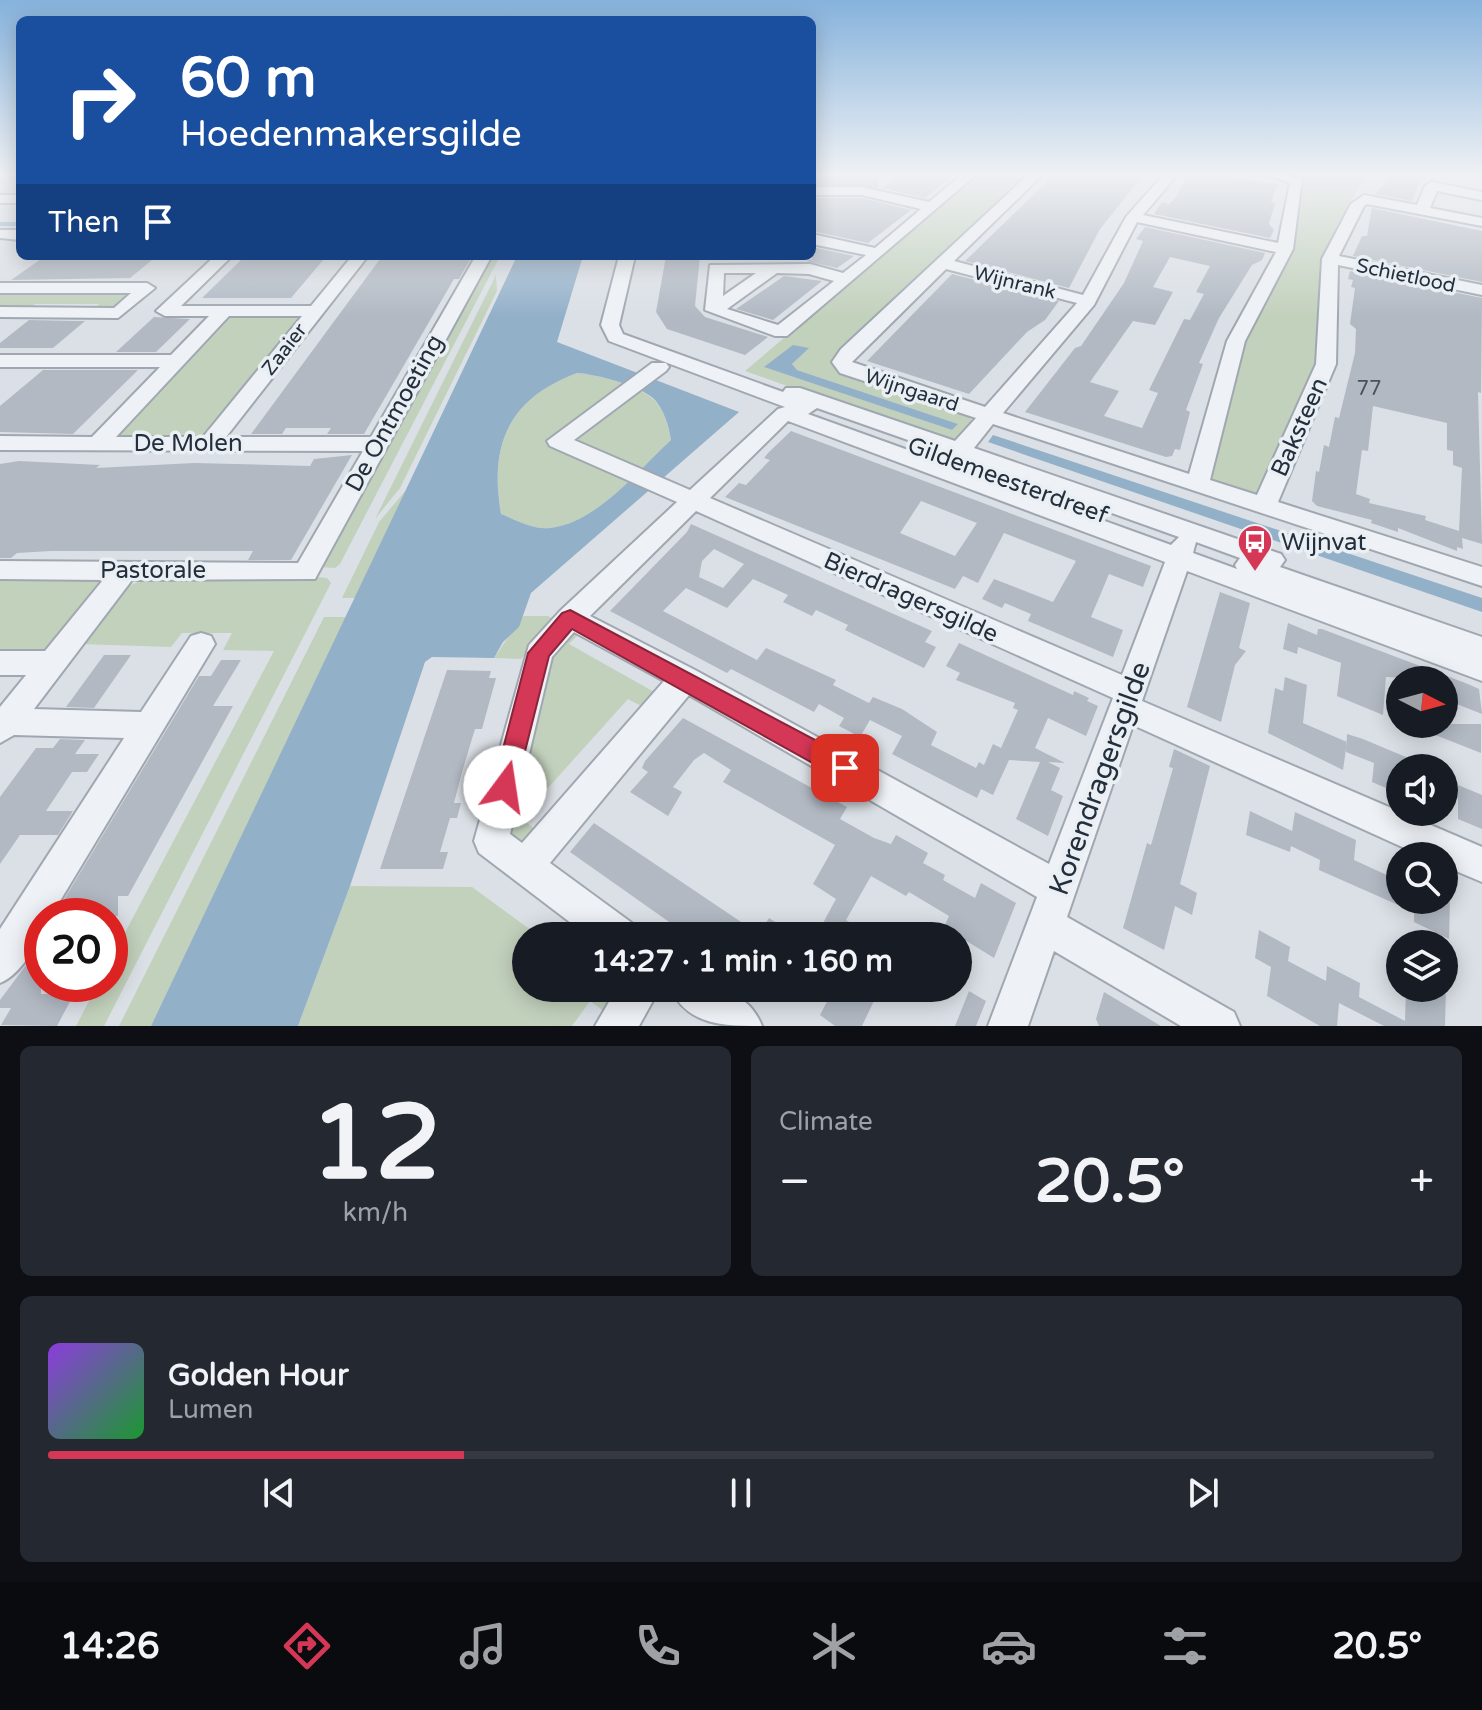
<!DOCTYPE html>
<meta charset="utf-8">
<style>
:root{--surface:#171b24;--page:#242831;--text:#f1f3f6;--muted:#9ea1a6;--line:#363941;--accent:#d53756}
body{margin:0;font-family:"Varela Round",sans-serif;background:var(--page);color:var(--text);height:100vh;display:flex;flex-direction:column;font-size:30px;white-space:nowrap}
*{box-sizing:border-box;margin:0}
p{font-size:26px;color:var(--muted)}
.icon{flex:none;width:44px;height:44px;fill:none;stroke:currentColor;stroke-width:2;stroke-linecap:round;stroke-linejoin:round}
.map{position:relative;height:1026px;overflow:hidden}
.panel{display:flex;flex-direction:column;gap:20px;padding:20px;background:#0d0f14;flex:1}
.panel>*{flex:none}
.top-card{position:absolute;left:16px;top:16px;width:800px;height:244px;border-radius:12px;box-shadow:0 4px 20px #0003;background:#1a4fa0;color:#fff;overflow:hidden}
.needle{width:52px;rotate:96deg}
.tools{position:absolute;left:1386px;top:666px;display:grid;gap:16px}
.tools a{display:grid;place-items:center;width:72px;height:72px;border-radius:50%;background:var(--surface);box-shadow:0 4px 20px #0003;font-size:40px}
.speed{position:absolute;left:24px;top:898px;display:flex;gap:16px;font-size:40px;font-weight:700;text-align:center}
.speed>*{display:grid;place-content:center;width:104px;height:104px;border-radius:50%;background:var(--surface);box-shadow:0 4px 20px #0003;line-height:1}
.speed .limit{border:12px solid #d22;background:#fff;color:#111}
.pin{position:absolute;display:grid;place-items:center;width:68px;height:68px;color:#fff;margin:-34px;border-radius:16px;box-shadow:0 4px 12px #0006}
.me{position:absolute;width:88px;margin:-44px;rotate:14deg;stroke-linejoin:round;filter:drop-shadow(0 0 6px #0008)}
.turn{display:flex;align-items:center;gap:28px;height:168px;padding:0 32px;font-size:36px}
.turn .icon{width:104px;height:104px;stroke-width:2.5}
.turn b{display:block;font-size:56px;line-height:68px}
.then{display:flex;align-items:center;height:76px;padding:0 32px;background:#0003;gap:16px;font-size:30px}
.big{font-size:60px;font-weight:700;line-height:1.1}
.panel .tile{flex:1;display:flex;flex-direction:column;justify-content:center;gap:12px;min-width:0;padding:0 28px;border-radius:12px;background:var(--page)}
.panel .dial{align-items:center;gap:0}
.dial b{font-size:104px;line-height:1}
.song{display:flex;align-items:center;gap:24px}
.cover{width:96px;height:96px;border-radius:12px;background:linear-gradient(135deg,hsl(270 70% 55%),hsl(130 70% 35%))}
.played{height:8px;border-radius:4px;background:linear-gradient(90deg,var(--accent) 30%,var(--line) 30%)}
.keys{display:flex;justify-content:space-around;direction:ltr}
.heat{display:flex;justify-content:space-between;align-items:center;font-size:44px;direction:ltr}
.panel .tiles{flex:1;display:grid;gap:20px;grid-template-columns:1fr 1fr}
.tile:last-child{grid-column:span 2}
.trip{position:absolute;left:512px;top:922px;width:460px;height:80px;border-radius:40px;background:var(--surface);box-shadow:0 4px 20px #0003;font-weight:700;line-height:80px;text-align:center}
.menu{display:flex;height:128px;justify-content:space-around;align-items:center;background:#090b0e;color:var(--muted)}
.menu .icon{width:56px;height:56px}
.menu .active{color:var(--accent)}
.menu b{font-size:36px;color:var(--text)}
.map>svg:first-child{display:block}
.green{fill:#c2d1bc;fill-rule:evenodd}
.water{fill:#93b0c9;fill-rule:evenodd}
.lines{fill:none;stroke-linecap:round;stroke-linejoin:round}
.stream{stroke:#93b0c9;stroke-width:4}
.building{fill:#b2b9c3;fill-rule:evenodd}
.minor-casing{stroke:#a0a7b0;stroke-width:4}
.minor{fill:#eef1f5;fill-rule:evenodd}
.route{fill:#d53756;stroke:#8a2438;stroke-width:2}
.labels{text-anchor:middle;stroke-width:7;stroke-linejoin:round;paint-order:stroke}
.far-street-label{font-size:20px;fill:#242f3d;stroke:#eaeff4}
.number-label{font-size:20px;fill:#48525e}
.street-label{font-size:24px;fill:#242f3d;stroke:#eaeff4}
.poi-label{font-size:24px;fill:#242f3d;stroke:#eaeff4;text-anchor:start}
.near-street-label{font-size:28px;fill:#242f3d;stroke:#eaeff4}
</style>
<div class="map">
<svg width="1482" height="1026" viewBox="0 0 1482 1026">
<rect width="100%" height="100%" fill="#dbe0e6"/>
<path class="green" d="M979,173H1031L835,357L836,367L852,379L968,416L973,422L955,441L939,440L745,371ZM808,348L792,364L797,370L958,424L952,430L765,367Z
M1302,173H1368L1350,202L1327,254L1315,366L1259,496L1211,481L1236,341L1268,294Z
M488,256H500L340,564L335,568L320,567Z
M496,275L497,291L400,488L375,519Z
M18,290L12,295H77L83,290L135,292C121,305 112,310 92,310L99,304H35L28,309H0V291Z
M236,314H298L304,318L212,431L195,439L121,438L116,432L222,320Z
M577,373C596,374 640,386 654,400C664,410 669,427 671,440C638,470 597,523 550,528C533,530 516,520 501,514C489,445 508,399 577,373Z
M406,490L355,598H342L379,522Z
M0,575H102L105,583L49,653H0Z
M148,577H316L327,578L331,583L104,1026H76L98,984H110V961L274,651L223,650L232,633H182L171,647L80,644L125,588Z
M523,616H548L560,623L540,638L521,659L494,658Z
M324,617H346L151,1026H119Z
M573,628L581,632L569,644L656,693L643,707L628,699L521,818L537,831L522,845L506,835L551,651Z
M350,886L472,887L539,936H526V988H609L623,998L609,1015L590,1001L572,1026H298Z"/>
<path class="water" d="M517,256H583L557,342L739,412L531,593L519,627L503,642L494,658L432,657L425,662L350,886L298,1026H151ZM577,373C596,374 640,386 654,399C664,410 669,426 671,440C638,470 597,523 550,528C533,530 516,520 501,514C489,445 508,399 577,373Z
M793,345L809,348L792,364L797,370L958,424L952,430L764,367Z
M993,435L1482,598V612L988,442Z"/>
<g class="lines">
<path class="stream" d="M0,224H20"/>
</g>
<path class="building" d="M903,173H956L925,198L882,188Z
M1056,173H1145L1100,229L1069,288L965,261Z
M1189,173L1278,184L1271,202L1275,203L1269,224L1274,230L1270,238L1154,214L1162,202L1169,204L1176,197Z
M1395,173H1423L1412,201L1375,194Z
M866,174L877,177L879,188L812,184V177H865Z
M812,198H862L911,210L868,243L812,231Z
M1372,208L1482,231V282L1353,256L1362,236H1367Z
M1145,227L1265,253L1262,260L1252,265L1219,318L1199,363L1203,364L1186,410L1190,412L1180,450L1175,449L1172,456L1166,457L1025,412L1075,348L1081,346L1124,283L1143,241L1136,239ZM1170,257L1210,266L1196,292L1204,294L1190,320L1184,319L1149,390L1158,393L1142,428L1104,416L1119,391L1090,382L1133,321L1155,325L1173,292L1153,287Z
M812,247L854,256L837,268L806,261L812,259Z
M666,256H700L695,306L705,317L768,337L745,355L667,329L656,312Z
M111,258L152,260L130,278L11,280L41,259Z
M242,259H324L291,298H202Z
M380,259L470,260L459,279H454L364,434H327L331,428H286L282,434H251Z
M1350,271L1482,298L1481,393L1478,392L1482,544L1462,538L1463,549L1457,547V551L1398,528V532L1371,523L1372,520L1317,506L1312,501L1316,471L1319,472L1324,445L1329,447L1335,417L1339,418L1355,353L1356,329L1350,324L1355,288L1351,287L1353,280L1348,279ZM1373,406L1447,423V450L1453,451V465L1462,468L1459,531L1425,520L1426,516L1369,503L1370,499L1356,494L1362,450L1368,451Z
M952,274L1059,301L1045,320L1027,332L969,394L867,361Z
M784,276L822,281L773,320L736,309Z
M154,317L190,319L156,352H116Z
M29,320L75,321H85L53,348H0V343Z
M43,370H138L73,434L0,432V406Z
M791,431L1151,566L1143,587L1109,574L1091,617L1123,630L1113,657L1028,621L1031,614L1005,603L1002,608L982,599L994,579L1053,602L1076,561L1004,533L978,583L963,576L955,589L725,497L739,483L746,485L770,460L764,458L768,453ZM921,501L977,523L955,556L900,533Z
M352,455L291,560H248L253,551H51L17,553L11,558H0V464L19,461L100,465L96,468L194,463L310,466L314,459Z
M691,524L932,631L925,642L936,647L924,668L845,630L848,625L816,610L812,616L783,602L788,595L753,579L727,608L686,588L663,611L757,660L766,648L836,680L833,685L869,703L873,697L902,709L937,732L931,745L976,768L979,762L984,765L993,744L1001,748L1018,710L1013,708L1015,703L956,680L960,673L946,666L959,643L1073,695L1074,691L1089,698L1087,701L1098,706L1086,736L1048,718L1035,748L1065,763L1048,762L1060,768L1051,790L1063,796L1048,836L1016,819L1040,762L1009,760L993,795L981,789L977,798L892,754L902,736L870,720L860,737L839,726L844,718L819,704L814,712L731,669L727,673L610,611L687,532ZM714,549L744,564L723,588L699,577L702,561Z
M1220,592L1250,603L1239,648L1246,651L1235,665L1221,722L1187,707Z
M1288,623L1317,635L1318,629H1322L1468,684L1479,689L1482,714L1444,699V680L1386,677L1383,715L1337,696L1341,663L1298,647L1297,654L1283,649Z
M104,655H131L94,708L66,707Z
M221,660H241L213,706H233L128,896H118V916H54L199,676H211Z
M447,670L491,671L489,678H496L482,729H475L462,772L454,803H461L457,818H450L440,852H448L443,869H380Z
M1285,677L1307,685L1303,723L1347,742L1343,770L1268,733L1275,688L1283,691Z
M683,718L847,807L840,819L874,838L891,844L896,835L928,853L923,863L945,875L943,880L975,898L981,883L1016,903L994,958L944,927L949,916L909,892L906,896L871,876L846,920L872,936H816L836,899L813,884L835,845L723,782L731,770L704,753L694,760L673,787L682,792L668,816L630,792L648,772L642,768L645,761Z
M1410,724H1481V753L1410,725Z
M1347,734L1363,739L1432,768H1400V794L1372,782L1374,763L1346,752Z
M60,739L85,740L75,754H99L87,772H72L46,811H73L58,835H20L0,864V797L36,748H53Z
M1174,749L1210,766L1180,884L1197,893L1192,915L1175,906L1164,950L1123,928L1147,843L1151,845L1173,768L1169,767Z
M1458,785L1482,795V829L1458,819Z
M1250,811L1292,831L1295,812L1356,840L1354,860L1400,881V900H1450L1449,939L1414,922V912L1319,870L1320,860L1291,846L1290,852L1246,835Z
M594,823L759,934L769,918L797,936H689L570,852Z
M1259,930L1290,947L1288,961L1326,981L1327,966L1360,983L1359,997L1405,1021L1406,988H1446L1445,1026H1384L1339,1003L1337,1026H1320L1267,996L1271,967L1255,958Z
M42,934L41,994H74L57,1026L1,1025L11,1008H0V1000L32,957Z
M834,988H880L862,1026H835L820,1015Z
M969,991L986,1001L976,1026H955Z
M1104,992L1161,1026H1099L1096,1019Z"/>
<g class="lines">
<defs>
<path id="minor" d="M964,173H978L787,336H775L705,310L710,265L810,264L843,273L866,255L812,244V234L875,248L921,209L862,195H812V187H862L929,202ZM724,273H756L723,296ZM777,273L809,274L834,281L778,325L727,309Z
M1030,173H1044L954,261L1083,295L1126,217L1165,173H1179L1143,215L1278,243L1290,183L1263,173L1302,178L1293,249L1245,341L1210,480L1257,495L1316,364L1322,259L1351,204L1364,195L1417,205L1425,186L1432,182L1482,192V200L1437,191L1430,208L1482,218V226L1367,204L1364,206L1339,256L1482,285V295L1338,265L1336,364L1278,502L1482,567V586L993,424L974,448L1281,554L1285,560L1280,567L1482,637V681L1187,571L1142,701L1482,847V882L1444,866V856H1422L1133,725L1067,917L1234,1012L1240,1026H1181L1054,951L1028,1026H988L1037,897L689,695L550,863L632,923L638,936H588L479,853L474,841L529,645L560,611L677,502L550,446L547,441L652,363H666L669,367L666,371L574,440L690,490L778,409L785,407L609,341L601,325L619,256H635L619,325L623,334L783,392L786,388H800L955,441L976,418L840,373L832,362L841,349ZM1137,222L1276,252L1227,341L1189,474L1003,413L1094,305ZM946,269L1077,303L985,407L852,362ZM817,408L945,453L941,459L944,463L808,414ZM788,421L1165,562L1122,675L710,498ZM963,460L1179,537L1171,545L950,465ZM696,511L1113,698L1049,864L695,670L590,616ZM1196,542L1240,558L1235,565L1237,569L1193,553ZM574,632L664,681L522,843L510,834L552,657Z
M0,195H20V203H0Z
M0,230H20V240L0,238Z
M215,256H232L181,306H311L352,256H368L226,437H371L474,259L472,256L490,259L315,579L132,580L34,709L141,712L191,636L201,633L211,636L215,644L51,916H42C42,940 22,974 0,983V929L124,738L14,735L0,743V707L26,675H0V651H45L103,580L0,579V561L298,563L363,451L0,450V436L92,437L160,367H0V355H171L209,316H165L156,311ZM229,316H302L203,437H116Z
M0,283H147L155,288L118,318L0,317V307L114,308L131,293H0Z
M617,988H660L639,1026H595Z
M670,988C708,988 745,984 762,1026C724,1026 688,1026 670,988Z"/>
</defs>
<use href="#minor" class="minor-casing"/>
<use href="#minor" class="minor"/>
</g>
<linearGradient id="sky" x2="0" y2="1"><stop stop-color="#86b2dc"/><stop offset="0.55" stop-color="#eff1f4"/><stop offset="1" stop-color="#eff1f4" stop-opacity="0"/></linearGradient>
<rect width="1482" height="317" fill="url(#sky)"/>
<path class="route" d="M570,610L853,760L857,768L853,776L845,779L836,776L572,629L549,656L514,795L505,799L496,795L493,787L528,653L562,613Z"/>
<defs>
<symbol id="bus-pin" viewBox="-11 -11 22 30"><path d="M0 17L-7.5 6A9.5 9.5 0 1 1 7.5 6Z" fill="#d53756" stroke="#eaeff4"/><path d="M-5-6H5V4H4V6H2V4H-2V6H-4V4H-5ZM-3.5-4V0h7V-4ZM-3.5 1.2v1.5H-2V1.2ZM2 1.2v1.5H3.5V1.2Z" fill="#fff"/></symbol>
</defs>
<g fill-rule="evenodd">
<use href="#bus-pin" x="1235" y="522" width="40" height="54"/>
</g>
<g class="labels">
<g class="far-street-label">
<text transform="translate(1406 275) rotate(12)" y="7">Schietlood</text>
<text transform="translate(1015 282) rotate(14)" y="7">Wijnrank</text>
<text transform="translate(284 349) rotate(-52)" y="7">Zaaier</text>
<text transform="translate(912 390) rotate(18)" y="7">Wijngaard</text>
</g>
<g class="number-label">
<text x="1369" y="395">77</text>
</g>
<g class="street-label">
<text transform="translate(394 413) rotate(-61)" y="8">De Ontmoeting</text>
<text transform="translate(1299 427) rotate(-66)" y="8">Baksteen</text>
<text x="188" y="451">De Molen</text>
<text transform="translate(1008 480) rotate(20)" y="8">Gildemeesterdreef</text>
<text x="153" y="578">Pastorale</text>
<text transform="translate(911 597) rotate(24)" y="8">Bierdragersgilde</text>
</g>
<g class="poi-label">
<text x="1281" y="550">Wijnvat</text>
</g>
<g class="near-street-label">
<text transform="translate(1099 778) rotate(-70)" y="10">Korendragersgilde</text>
</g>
</g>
</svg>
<div class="tools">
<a><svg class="needle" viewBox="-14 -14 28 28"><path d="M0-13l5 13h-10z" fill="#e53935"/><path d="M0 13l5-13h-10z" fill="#9ea1a6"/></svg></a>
<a><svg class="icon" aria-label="sound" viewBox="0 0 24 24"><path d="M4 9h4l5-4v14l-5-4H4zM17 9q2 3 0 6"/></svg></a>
<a><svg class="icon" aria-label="search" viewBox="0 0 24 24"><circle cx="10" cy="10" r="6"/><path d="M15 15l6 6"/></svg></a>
<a><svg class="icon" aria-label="layers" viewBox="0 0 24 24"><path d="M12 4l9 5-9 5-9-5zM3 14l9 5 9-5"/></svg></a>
</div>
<div class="speed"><div class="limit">20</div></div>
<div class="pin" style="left:845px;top:768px;background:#d93025"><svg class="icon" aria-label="arrive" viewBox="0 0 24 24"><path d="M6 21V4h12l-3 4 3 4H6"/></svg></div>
<svg class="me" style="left:505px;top:787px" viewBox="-20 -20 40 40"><circle r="19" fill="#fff"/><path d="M0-13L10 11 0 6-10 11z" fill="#d53756"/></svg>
<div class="trip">14:27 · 1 min · 160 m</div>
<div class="top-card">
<div class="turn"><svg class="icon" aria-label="right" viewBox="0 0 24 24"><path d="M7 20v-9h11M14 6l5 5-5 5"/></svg><div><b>60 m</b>Hoedenmakersgilde</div></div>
<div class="then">Then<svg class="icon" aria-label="arrive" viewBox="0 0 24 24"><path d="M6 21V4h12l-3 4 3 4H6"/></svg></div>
</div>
</div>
<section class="panel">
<div class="tiles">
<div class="tile dial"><b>12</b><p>km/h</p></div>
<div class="tile"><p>Climate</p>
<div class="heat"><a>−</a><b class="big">20.5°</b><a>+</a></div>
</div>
<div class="tile">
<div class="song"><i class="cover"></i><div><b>Golden Hour</b><p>Lumen</p></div></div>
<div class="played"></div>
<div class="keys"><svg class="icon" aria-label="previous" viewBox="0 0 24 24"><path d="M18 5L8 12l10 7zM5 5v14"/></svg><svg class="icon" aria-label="pause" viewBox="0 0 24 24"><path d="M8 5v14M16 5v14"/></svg><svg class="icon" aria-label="next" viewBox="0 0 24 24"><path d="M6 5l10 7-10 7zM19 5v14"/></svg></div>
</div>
</div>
</section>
<nav class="menu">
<b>14:26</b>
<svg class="icon active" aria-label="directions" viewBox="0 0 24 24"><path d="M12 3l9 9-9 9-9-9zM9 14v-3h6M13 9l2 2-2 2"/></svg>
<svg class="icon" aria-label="music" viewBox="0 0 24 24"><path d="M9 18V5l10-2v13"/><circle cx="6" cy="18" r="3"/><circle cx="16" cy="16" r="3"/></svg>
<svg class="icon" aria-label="phone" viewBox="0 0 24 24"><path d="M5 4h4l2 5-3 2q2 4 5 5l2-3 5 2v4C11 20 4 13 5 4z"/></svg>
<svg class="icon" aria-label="climate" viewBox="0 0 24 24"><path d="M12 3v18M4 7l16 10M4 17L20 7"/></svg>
<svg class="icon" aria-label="car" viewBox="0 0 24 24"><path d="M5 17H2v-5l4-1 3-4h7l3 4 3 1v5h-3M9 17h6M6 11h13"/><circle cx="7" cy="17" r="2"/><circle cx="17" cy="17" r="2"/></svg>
<svg class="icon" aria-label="filters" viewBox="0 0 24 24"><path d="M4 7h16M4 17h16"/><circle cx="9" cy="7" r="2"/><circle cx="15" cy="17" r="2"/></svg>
<b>20.5°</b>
</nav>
